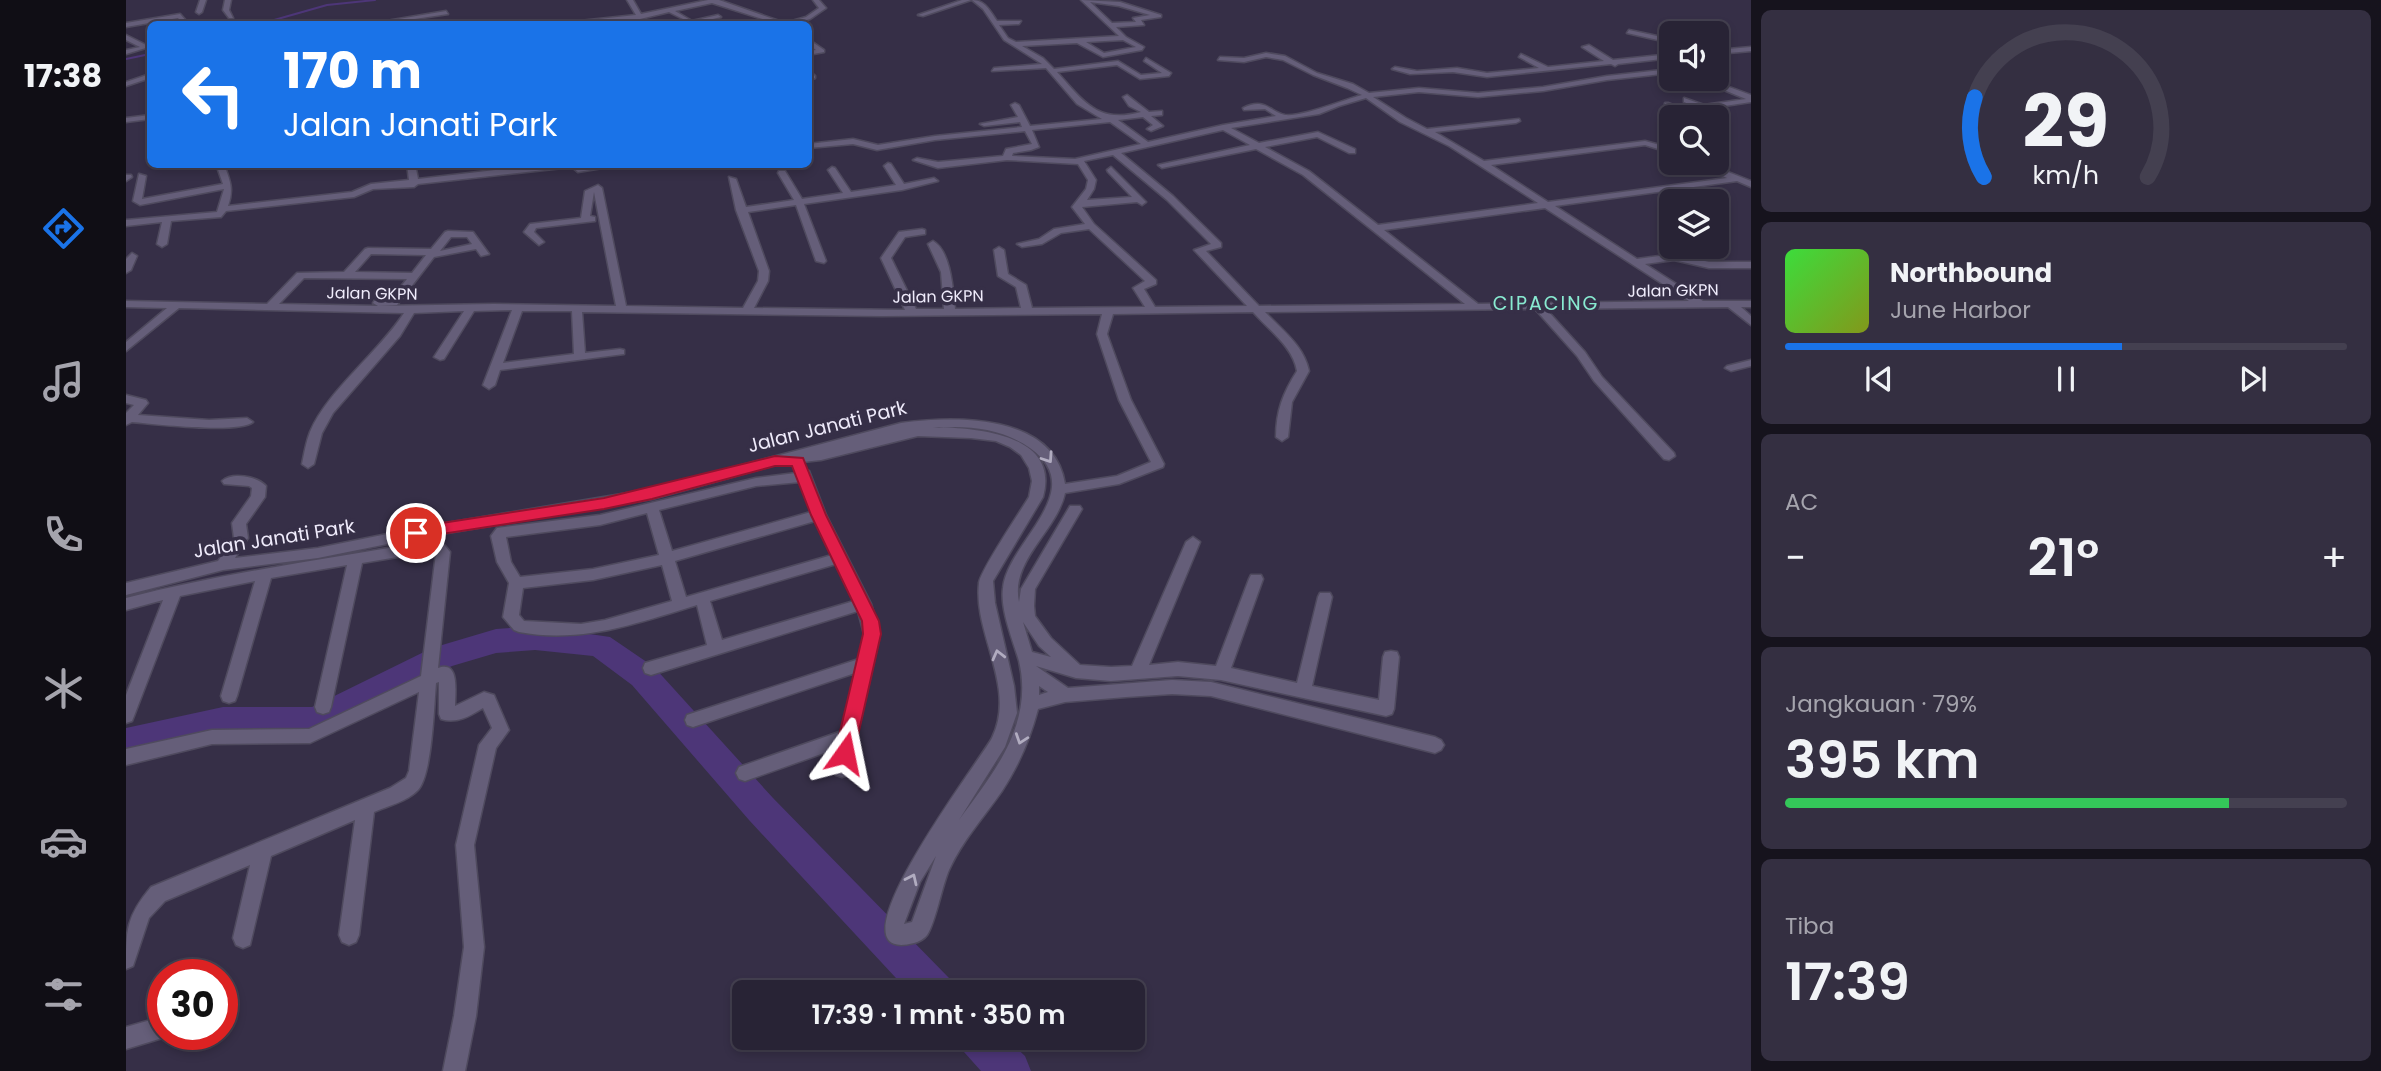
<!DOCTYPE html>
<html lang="id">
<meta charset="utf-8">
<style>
:root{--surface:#282335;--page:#342f41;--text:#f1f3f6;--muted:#a5a4ad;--line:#444050;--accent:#1a73e8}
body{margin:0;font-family:Poppins,sans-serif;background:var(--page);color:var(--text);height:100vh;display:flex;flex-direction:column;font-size:26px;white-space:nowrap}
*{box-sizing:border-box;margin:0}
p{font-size:23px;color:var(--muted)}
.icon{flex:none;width:38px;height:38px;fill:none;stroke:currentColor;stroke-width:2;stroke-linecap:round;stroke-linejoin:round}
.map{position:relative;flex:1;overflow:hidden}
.details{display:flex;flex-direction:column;gap:10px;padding:10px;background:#16131d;width:630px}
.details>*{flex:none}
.top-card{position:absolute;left:21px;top:21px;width:665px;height:147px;border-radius:10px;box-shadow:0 4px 10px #0003,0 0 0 2px var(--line);background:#1a73e8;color:#fff;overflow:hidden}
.tools{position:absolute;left:1533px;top:21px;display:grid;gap:14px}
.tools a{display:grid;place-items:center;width:70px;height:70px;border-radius:10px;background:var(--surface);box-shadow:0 4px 10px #0003,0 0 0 2px var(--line);font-size:35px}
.speed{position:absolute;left:21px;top:959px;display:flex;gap:14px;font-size:35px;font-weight:700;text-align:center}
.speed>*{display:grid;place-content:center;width:91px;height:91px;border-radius:50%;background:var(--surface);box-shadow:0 4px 10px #0003,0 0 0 2px var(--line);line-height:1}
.speed .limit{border:10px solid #d22;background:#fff;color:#111}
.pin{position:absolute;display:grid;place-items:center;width:60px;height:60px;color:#fff;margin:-30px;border:4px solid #fff;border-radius:50%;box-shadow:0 2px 7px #0007}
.me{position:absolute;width:77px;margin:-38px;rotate:12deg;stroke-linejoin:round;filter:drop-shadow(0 0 5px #0008)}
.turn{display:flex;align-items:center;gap:24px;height:147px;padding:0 21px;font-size:32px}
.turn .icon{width:91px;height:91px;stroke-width:2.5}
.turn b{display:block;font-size:49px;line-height:60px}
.big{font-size:52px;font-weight:600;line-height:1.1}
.details .widget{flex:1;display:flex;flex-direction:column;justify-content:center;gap:10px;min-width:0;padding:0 24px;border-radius:10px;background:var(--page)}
.details .dial{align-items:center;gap:0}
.dial svg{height:182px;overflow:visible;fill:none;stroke:var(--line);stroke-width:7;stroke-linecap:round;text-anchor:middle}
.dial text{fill:var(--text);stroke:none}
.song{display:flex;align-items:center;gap:21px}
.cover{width:84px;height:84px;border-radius:10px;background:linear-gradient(135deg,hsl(120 70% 55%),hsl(70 70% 35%))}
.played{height:7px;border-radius:4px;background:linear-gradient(90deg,var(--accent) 60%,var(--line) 60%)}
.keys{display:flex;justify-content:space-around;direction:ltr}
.heat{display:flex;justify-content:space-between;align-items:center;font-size:38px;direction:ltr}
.charge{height:10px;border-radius:5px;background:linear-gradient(90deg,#34c759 79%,var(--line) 0)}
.trip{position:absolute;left:606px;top:980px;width:413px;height:70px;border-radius:10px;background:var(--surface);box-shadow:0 4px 10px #0003,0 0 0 2px var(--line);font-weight:600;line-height:70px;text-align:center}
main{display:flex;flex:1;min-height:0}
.menu{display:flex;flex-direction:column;width:126px;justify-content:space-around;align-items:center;background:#100e15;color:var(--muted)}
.menu .icon{width:49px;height:49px}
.menu .selected{color:var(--accent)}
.menu b{font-size:32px;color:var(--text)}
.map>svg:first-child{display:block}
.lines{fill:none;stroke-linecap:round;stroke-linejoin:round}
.stream{stroke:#4d3678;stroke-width:2}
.river{fill:#4d3678;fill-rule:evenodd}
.minor-casing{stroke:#4f4a5e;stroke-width:3}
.minor{fill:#655e79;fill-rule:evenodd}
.oneway{stroke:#b1acc0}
.route{fill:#e11d48;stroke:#92132f;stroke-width:2}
.labels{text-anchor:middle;stroke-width:7;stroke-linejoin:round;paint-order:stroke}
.far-street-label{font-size:16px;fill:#efebfb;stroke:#362f47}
.far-quarter-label{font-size:19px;letter-spacing:2px;fill:#88ead1;stroke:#362f47}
.street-label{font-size:19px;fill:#efebfb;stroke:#362f47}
</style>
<main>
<nav class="menu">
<b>17:38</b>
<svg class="icon selected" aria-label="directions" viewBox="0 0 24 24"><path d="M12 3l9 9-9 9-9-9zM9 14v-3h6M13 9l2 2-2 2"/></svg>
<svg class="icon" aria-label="music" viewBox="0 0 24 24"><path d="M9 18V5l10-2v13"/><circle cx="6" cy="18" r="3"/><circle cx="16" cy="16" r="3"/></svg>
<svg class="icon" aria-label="phone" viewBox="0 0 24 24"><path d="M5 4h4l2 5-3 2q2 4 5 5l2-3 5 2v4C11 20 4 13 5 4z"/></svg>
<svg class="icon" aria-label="climate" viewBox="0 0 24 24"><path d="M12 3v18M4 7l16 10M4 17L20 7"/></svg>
<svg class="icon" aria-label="car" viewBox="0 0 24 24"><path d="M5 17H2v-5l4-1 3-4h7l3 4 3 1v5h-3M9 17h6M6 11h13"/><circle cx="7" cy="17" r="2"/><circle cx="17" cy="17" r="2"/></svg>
<svg class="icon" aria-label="filters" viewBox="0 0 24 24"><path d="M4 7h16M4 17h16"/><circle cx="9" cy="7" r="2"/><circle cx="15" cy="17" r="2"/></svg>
</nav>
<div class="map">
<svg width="1625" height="1071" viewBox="0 0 1625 1071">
<rect width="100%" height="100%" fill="#362f47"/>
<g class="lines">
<path class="stream" d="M134,24L201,5L249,0
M0,59L24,54"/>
<path class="river" d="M409,626L484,637L528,667L647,798L823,978L829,992H783L623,820L506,685L467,656L409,650L370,653L326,666L190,734L97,735L0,756V728L97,707H186L306,648L370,629Z
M832,1038H880L899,1056L905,1071H855L838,1052Z"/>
<defs>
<path id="minor" d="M74,0H80L76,12L73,14L70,12Z
M99,0H105L103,10L107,18H103L97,10Z
M501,0H507L515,14L582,0H593L659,23L680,17L693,8L687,0H693L700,8L684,19L666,24H652L586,3L549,11L566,21L592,15L595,17L567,24L543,12L514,19L426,24L510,15Z
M836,0H845L797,16L792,15Z
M846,0C859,0 864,11 871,21H895L893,24L873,25L882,38L890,42L993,36L955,0L994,2L1035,15V17L1015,20L1018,25L990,27L1000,37L1018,47L1016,50L977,57L951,43L896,46L917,58L928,69L992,61L1015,75L1036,73L1018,61L1020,58L1045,73L1043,76L1014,79L991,65L931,72C958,102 972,124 1015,112L1003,106L997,97L1001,95L1023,112L1036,111V115L1025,116L1037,126L1025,131L1021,129L1027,125L1017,117L992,120L1022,142L1097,125L1150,116L1139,109L1118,110L1117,108C1139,97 1144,112 1159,115C1176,117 1217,100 1236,95L1221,88L1187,75L1157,60L1140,57L1118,62L1092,60L1094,57L1118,58L1140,53L1159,56L1191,73L1227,84L1243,93L1293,88L1352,93L1417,87L1481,76L1545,69V73L1481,80L1417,91L1352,97L1293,92L1247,97L1280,118L1301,129L1393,119L1394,121L1390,123L1309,132L1358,161L1519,141L1545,148V153L1519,145L1365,165L1422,202L1601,178L1568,163H1579L1625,181V187L1611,181L1429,206L1511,259L1548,254L1583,262H1625V268H1583L1548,260L1519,264L1577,301H1625V307H1615L1625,316V325L1602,307L1420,309L1459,352L1476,377L1548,453L1549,456L1543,460L1538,459L1468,381L1451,356L1409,309L1139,312C1156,330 1178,346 1183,371L1166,402L1162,437L1156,441L1150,437C1150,411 1157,393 1171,371C1167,347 1143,330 1127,312L987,314L981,334L1005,400L1038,464L1037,467L993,484L939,493C931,531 884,560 893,602L895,589L944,506H954L956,509L909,589L908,606L909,616L925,638L954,665L985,667L1006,666L1060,542L1067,537L1074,542L1023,665L1052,662L1090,666L1123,579L1125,575H1135L1137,579L1105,668L1171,683L1192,597L1194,593H1204L1206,597L1186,686L1253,700L1257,657L1259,652L1265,651L1271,652L1273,657L1268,709L1266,714L1260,716L1095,680L1052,676L985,681L950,678L910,666L942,688L1046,680L1085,682L1309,737L1315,740L1318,745L1315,750L1309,753L1085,696L1046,694L1000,697L939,702L912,709C904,739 893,765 876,791C858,817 836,841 823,870C816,886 809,924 801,935C798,939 792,942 788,943C695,967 858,755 866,738C891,687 847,634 853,583C854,571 894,512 903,497L906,481L903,468L895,455L884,447L870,441L845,438L792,436L695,460L649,465L526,499L291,538L192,558L97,570L0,595V583L92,561L108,538L106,523L125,496L126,488L123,486L98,484L96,481C106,472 131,476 140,486L139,497L120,524L122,538L109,558L192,548L291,528L526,489L775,423C828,416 928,413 939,484L991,476L1025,462L993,400L971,334L976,314L756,316L456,312L459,353L494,349L498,350V354L374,370L369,385L363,389L357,385L386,310L348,311L318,359L314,360L308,357L338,311L288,313L274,336L207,413L196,433L188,464L182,468L176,464C178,454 180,442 184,432C201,391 252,353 278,313L53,308L0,351V342L41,308L0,307V301L141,304L171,273L218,272L239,249L242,248L305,249L319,232L322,231L347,232L363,254L355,256L350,249L308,257L271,305L252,306L368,304L490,306L468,192L464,216L469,217V221L410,228L408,232L418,242L413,245L398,232L404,224L455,218L459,191L472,185L476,188L500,306L617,308L632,281L633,271L610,210L603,177L610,179L620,207L668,200L652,173L653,171H659L676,199L717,193L702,170L706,167L709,168L725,192L770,185L758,166L762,163L765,164L778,184L808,178L812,181L776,190L678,204L700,261L698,263L690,261L670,205L622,212L643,271L642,281L628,308L779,310L755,258L773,232L796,229L799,230V234L779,237L765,258L790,309H818L815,272L802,244L807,241C825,251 827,290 829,309L895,308L890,287L872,276L868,250L873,247L878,250L882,274L900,285L906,308L1019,307L1007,288L1019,281L963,229L935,233L916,244L896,247L891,244L913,239L928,229L959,224L946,207L960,189L962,180L952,164L881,160L812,168L787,160L791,158L812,162L877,156L880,149L906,144L899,131L809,140L751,150L727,144L682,148V144L727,139L752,145L809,136L896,127L894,122L858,126L854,124L892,117L885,105L889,103L893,105L904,126L976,119L951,104L920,68L866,71L868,68L916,64L878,40L857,9ZM964,2L993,6L1024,15L1007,18L1010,22L986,23ZM997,40L1010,47L978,53L960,42ZM1240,98L1274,122L1323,146L1412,203L1252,225L1183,171L1139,147L1191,137L1223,153H1229V149L1192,132L1133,143L1105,128L1193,114L1213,106ZM984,122L1015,144L949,159L886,156L887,153L905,150L913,147L906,130ZM1097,130L1124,145L1032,165L1036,168L1130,149L1177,175L1339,304L1133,306L1080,251L1095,247V243L1047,196L995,153ZM987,155L1041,200L1085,244L1068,250L1121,306L1029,307L1018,289L1030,284V280L968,224L956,207L1011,202L1016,205L1020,202L985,167L981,170L982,172L1006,197L961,200L968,189L970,180L958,161ZM1419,208L1563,301L1352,304L1258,230ZM325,237H341L346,244L314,251ZM245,254L300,255L286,273L229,272ZM178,278L281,279L264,300L248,301L247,303L252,306L153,304ZM396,311H446L448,354L377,363ZM813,427L807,428C841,425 876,428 904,448C965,491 881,542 877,588C874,610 887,640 893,661C908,724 868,772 833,820L879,747L891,713L888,686L869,603L867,581L917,497C934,435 855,429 813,427ZM897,622L913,646L925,657L906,652ZM913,686L922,692L913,695ZM810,856L786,922L778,924L794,882Z
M320,11L322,14L255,24H243Z
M54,14L63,24H57L52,18L0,27V23Z
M1503,30L1545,39V43L1501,33Z
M0,35L22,46L23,47L0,54V50L14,47L0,40Z
M682,39L698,50V52L682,55V51L690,50L682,44Z
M1463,45L1487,60L1545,54V58L1492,64L1489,66L1485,64L1361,77L1327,72L1284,74L1266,69L1269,67L1291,71L1331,68L1361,73L1413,68L1393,57L1395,54L1422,67L1478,61L1456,47Z
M1625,47V51L1591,54V50Z
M682,70L689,76V78L682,81Z
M24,74V78L0,86V82Z
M1571,79H1581L1625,95V102L1585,108L1596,114C1577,123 1557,114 1539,107V103H1542L1572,115L1584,113L1558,102V98L1578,105L1620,99Z
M24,115V119L0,122V118Z
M90,164H98C104,181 108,189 102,206L226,192L245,184L283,180L281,164H289L292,179L420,164H501L452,172L446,167L292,184L288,187L247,189L228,197L100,211L95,217L45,221L41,244L36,247L31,244L36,222L0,226V220L91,212L98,189L14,205L7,201L13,174L20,176L16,199L97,184Z
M0,175H5L6,177L0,181Z
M6,253L11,256L5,270L0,273V259Z
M1625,360V366L1605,371L1599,368L1601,366Z
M0,395L20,400L22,403L12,415L83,420L121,418L127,422C112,434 29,424 6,422L0,425V413L8,405L0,403Z
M676,467L683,471L700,515L745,604L754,634L722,775L716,777L710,775L707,769L712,748L619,781L613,779L610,773L613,767L716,731L729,673L567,727L561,725L559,720L561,715L567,713L733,659L738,634L732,611L525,675L519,673L517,668L519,663L581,645L571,605C511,623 456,644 393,632L388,630L377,617L383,583L371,562L365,536L371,528L474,515L630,478L670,473L671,468ZM674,482L685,512L546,551L533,510L630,486ZM521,513L533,555L467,569L394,577L385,562L380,537L474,525ZM689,521L706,555L560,597L549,561ZM710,564L728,601L596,640L584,601ZM536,565L546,601L479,620L455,624L398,621L393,615L397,588L467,580Z
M310,540L315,541L324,552L312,668C334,660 329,692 329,706L358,692L368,695L383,730L370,748L348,845L358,947L350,1016L339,1071H317L328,1016L338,947L330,845L353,745L366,728L357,708C344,716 331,724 315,719L313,714V682L310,683C308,706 306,775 292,790C282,801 262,806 248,812L233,935L230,942L223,945L216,942L213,935L229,820L145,856L124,945L117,948L110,945L107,938L124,865L39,901L23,918L7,966L0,969C0,930 0,917 25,887L264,788L280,778L283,771L293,692L184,743L86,744L0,765V749L86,730L183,729L295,676L310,553L307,551L236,563L205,707L203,712L197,714L191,712L189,707L221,565L145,578L111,696L109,701L103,703L97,701L95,696L129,581L54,596L8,716L6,721L0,723V695L37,600L0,610V598C102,572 206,558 310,540Z
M35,1017L37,1034L43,1036L0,1049V1027Z"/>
</defs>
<use href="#minor" class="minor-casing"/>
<use href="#minor" class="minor"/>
</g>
<defs><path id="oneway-chevron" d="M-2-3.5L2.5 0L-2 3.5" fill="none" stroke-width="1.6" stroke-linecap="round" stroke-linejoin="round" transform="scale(1.75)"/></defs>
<g class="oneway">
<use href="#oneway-chevron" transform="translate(922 458) rotate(56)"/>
<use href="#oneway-chevron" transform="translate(872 655) rotate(-104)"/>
<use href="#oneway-chevron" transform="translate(895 739) rotate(109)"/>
<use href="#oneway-chevron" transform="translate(786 879) rotate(-65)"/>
</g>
<path class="route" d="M649,456L677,458L700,515L753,621L755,634L728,753L726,759L719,762L712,759L709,753L737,634L736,621L685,515L666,466H649L526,499L478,509L290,538L283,533L290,527L478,498Z"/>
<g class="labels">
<g class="far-street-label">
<text transform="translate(1547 290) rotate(-1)" y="6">Jalan GKPN</text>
<text transform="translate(246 293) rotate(1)" y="6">Jalan GKPN</text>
<text transform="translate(812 296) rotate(-1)" y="6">Jalan GKPN</text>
</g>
<g class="far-quarter-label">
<text x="1420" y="310">CIPACING</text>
</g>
<g class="street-label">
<text transform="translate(701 426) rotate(-14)" y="7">Jalan Janati Park</text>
<text transform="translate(148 538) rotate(-9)" y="7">Jalan Janati Park</text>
</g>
</g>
</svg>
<div class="tools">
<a><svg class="icon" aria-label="sound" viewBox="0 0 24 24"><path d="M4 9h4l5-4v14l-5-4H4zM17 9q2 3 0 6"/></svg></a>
<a><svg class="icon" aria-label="search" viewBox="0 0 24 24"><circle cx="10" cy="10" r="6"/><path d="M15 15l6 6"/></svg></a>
<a><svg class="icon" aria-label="layers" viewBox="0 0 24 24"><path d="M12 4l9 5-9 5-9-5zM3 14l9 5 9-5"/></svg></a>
</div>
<div class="speed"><div class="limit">30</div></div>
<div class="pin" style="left:290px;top:533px;background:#d93025"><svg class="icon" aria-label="arrive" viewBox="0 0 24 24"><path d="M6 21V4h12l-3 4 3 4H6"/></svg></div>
<svg class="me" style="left:719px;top:753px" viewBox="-20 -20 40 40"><path d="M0-17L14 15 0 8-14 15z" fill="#e11d48" stroke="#fff" stroke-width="4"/></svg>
<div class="trip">17:39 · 1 mnt · 350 m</div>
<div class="top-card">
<div class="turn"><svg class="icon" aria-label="left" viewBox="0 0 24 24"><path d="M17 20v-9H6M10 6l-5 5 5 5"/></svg><div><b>170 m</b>Jalan Janati Park</div></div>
</div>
</div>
<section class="details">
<div class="widget dial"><svg viewBox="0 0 100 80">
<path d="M14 69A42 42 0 1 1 86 69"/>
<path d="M14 69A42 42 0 0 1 10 34" stroke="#1a73e8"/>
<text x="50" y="56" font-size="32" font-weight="700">29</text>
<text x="50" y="72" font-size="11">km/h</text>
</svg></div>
<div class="widget">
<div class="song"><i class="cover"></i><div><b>Northbound</b><p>June Harbor</p></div></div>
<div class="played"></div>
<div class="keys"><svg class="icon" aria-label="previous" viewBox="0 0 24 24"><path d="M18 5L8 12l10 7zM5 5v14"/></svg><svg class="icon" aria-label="pause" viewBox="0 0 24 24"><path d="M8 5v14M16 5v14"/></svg><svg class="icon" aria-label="next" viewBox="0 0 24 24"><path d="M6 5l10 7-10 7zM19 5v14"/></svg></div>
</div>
<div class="widget"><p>AC</p>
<div class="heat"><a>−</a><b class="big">21°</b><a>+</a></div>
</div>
<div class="widget"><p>Jangkauan · 79%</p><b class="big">395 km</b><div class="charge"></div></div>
<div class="widget"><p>Tiba</p><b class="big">17:39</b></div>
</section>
</main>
